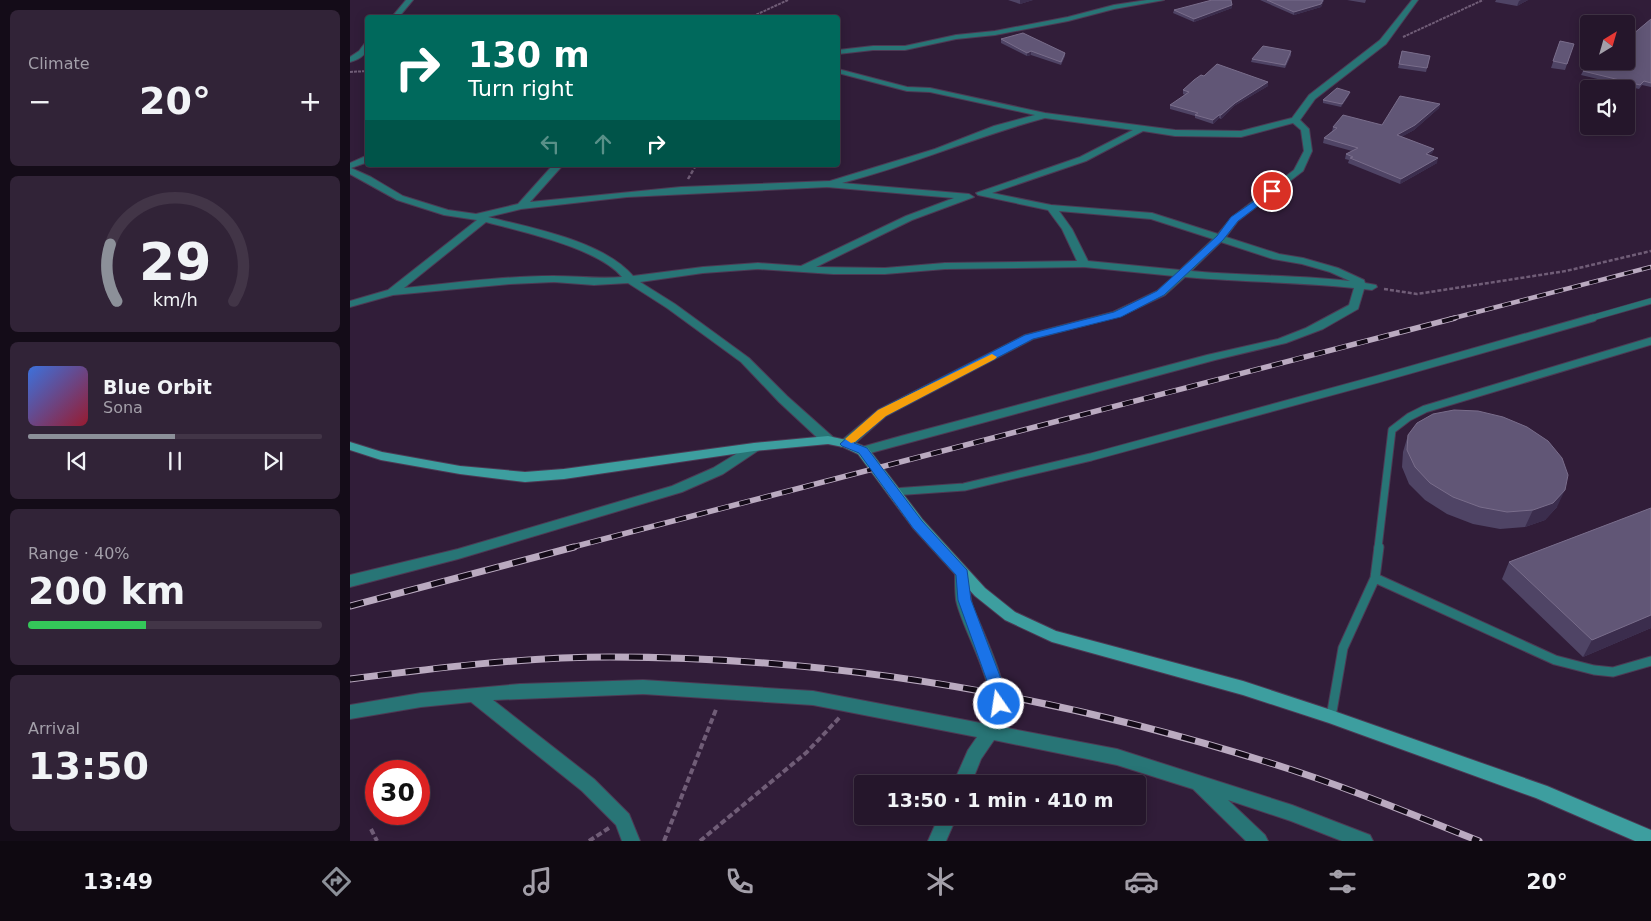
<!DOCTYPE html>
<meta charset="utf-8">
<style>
:root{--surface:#25162b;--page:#312337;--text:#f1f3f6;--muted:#a39fa9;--line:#423547;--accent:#8c9099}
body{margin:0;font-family:"DejaVu Sans",sans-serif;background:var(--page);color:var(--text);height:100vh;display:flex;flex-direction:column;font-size:19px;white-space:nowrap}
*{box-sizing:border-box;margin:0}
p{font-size:16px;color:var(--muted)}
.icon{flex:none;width:28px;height:28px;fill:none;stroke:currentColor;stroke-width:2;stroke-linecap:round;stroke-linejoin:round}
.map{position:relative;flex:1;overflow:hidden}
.panel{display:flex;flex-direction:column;gap:10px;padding:10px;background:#140c18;width:350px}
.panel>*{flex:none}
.banner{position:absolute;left:15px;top:15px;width:475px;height:152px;border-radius:5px;box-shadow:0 2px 12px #0003,0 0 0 1px var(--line);background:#00695c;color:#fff;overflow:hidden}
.needle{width:32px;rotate:37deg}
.buttons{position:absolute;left:1230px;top:15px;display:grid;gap:10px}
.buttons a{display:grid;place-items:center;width:55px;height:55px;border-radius:5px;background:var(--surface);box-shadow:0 2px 12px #0003,0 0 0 1px var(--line);font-size:25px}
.speed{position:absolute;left:15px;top:760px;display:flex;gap:10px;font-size:25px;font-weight:700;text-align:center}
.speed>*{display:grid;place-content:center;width:65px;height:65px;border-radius:50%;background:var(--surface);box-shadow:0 2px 12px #0003,0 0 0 1px var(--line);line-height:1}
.speed .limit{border:8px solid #d22;background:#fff;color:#111}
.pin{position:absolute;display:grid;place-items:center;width:42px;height:42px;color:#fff;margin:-21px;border:2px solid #fff;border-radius:50%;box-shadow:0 1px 5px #0007}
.me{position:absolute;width:55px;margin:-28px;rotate:347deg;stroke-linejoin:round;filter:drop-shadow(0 0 4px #0008)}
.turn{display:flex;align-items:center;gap:18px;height:105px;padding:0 20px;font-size:22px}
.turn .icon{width:65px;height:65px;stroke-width:2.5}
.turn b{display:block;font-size:35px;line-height:42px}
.lanes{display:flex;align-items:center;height:48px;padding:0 20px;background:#0003;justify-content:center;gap:25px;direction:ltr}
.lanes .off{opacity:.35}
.big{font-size:38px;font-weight:700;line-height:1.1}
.panel .card{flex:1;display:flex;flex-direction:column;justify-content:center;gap:8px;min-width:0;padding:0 18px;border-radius:8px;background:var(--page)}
.panel .dial{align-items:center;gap:0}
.dial svg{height:130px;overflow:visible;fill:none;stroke:var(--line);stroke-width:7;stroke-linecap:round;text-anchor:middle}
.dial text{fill:var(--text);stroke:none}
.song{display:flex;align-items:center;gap:15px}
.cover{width:60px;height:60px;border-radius:8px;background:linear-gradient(135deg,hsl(220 70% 55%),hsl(350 70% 35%))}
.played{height:5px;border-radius:2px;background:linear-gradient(90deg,var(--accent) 50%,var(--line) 50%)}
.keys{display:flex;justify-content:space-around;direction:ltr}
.heat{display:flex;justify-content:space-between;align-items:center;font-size:28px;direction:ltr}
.charge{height:8px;border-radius:4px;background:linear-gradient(90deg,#34c759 40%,var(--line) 0)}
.trip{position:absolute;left:504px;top:775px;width:292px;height:50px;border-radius:5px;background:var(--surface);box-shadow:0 2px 12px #0003,0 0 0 1px var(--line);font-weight:700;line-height:50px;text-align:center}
.tabs{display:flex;height:80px;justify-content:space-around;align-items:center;background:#0f0911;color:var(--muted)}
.tabs .icon{width:35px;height:35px}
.tabs .on{color:var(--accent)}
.tabs b{font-size:22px;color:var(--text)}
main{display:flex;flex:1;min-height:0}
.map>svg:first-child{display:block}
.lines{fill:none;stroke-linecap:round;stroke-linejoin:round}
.lane-far2-casing{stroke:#4d3a54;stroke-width:7}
.lane-far1-casing{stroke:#4d3a54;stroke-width:9}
.lane-casing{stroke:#4d3a54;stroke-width:11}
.street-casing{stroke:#4d3a54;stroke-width:2}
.secondary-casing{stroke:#4d3a54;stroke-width:2}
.path-far2{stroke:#705d77;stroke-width:2;stroke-dasharray:3 1;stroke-linecap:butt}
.path-far1{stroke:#705d77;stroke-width:2.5;stroke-dasharray:4 2;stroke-linecap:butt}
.path{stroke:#705d77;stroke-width:4;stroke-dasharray:6 3;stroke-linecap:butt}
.lane-far2{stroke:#287576;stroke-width:5.5}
.lane-far1{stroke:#287576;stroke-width:7}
.lane{stroke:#287576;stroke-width:9}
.street{fill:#287576;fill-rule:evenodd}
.secondary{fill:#3d9e9f;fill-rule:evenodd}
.rail-far2-casing{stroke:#baaac0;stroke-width:4.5}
.rail-far1-casing{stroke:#baaac0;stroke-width:5.5}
.rail-casing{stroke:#baaac0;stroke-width:7}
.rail-far2{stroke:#140b18;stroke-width:3;stroke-dasharray:9;stroke-linecap:butt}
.rail-far1{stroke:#140b18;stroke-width:4;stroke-dasharray:11;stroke-linecap:butt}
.rail{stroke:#140b18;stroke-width:5;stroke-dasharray:14;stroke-linecap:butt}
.wall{fill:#4f4465}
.shaded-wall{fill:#3b2d4d}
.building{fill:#615676;stroke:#796d8b}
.route{fill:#1a73e8;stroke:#114b97}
.slow{fill:#f59e0b}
</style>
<main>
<section class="panel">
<div class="card"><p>Climate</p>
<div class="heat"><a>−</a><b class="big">20°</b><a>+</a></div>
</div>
<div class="card dial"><svg viewBox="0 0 100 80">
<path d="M14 69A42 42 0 1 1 86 69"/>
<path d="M14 69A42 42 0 0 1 10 34" stroke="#8c9099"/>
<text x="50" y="56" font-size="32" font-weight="700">29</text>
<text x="50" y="72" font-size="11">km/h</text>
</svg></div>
<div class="card">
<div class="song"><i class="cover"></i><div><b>Blue Orbit</b><p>Sona</p></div></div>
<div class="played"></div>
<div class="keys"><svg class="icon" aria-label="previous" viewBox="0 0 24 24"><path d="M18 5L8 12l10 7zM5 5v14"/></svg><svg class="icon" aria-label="pause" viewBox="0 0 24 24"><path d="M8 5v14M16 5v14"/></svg><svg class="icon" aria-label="next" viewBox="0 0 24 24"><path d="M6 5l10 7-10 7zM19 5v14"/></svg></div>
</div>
<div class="card"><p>Range · 40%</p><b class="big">200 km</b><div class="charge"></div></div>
<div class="card"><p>Arrival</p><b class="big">13:50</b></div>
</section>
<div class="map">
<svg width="1301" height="841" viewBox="0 0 1301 841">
<rect width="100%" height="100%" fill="#311d39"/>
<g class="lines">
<defs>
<path id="lane-far2" d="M1238,319L1301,301"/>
<path id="lane-far1" d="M543,492L614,487L741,457L1028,379L1243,318
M1028,548L1042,430L1059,417L1075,409L1301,341"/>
<path id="lane" d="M1025,578L1205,660L1244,670L1263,672L1301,661
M981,717L993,648L1025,578L1029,547"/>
<path id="street" d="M56,0H63L48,18H41Z
M797,0H814L764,9L718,21L645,35L606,39L555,50H523L488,54V50L523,46H555L606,35L645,31L718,17L764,5Z
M1062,0H1068L1036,44L965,99L950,120L959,129L962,151L953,171L888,221L876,237L929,254L953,258L988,268L1014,280L1015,283L1026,285L1027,287L1022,290L1014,289L1008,309L973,329L936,343L865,360L513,455L508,454L507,451L508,448L551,436L857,355L928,339L956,328L999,305L1004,288C948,282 891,282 835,277L815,295L771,316L683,339L536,416L501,447H491L490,444L491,441L528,410L675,335L763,312L807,291L824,276L734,267L595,269L535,274H483L408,269L353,273L290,282L325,304L399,358L437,396L483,437L484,440L478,444L473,443L429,402L391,362L317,308L278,283L244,285L204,282L160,284L43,295L0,307V301L38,290L127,220L94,215L47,200L0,174V163L18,155V162L1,168L21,177L53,196L98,210L126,214L168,204L203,165H213L180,202L331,187L480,181L585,149L644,126L685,115L580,92L557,91L488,73V69L557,87L580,88L695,113L825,130L891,131L942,118L959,95L1030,40ZM695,118L783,130L730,157L626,193L628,195L698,210L712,229L727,261L595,263L535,268L466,267L562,220L624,197L619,194L492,183C562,165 627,136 695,118ZM943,123L951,130L954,151L944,170L882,217L868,234L802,213L701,205L642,193L736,161L793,131L825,136L891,137ZM477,187L604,198L556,216L451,266L408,263L353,267L283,276C253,241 182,228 138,217L171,209L277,197ZM709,211L801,219L863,239L830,270L738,261L722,229ZM136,222C173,232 248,248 272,277C249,279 226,276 203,276C154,276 103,283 54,288ZM871,242L923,259L952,264L980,272L1000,281C947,275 894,276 841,271Z
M15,43H18C18,54 11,59 0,62V57L9,51Z
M404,443L409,444L410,447L409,450L373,474L332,492L108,559L0,587V575L108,549L322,486L363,468Z
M612,568L617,569L619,573C620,583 619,594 622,604C632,632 669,701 652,727L767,749L942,805L1020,835L1023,841H992L941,821L878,800L915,835L918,841H896L843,789L767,765L644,740L631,759L621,784H603L618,750L627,737L463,705L293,694L143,700L244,779L279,814L290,841H272L266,825L232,791L121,702L71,707L0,719V705L71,693L170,684L293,680L463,691L636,724C655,697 612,631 606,600C605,591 605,582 605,573L607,569Z
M589,816H607L596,841H578Z"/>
<path id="secondary" d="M478,436L501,441L518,448L573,520L635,588L665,612L706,631L893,681L981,710L1197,786L1301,830V841H1285L1186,798L979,723L893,695L702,642L655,620L625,596L563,528L508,454L493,447L478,444L404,451L214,479L175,482L110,474L31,460L0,450V442L32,452L110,466L175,472L214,469L404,443Z"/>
</defs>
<use href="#lane-far2" class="lane-far2-casing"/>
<use href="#lane-far1" class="lane-far1-casing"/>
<use href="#lane" class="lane-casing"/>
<use href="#street" class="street-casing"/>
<use href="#secondary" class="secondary-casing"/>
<path class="path-far2" d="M399,18L438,0
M1053,37L1133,0
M0,72L18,71"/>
<path class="path-far1" d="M338,179L346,165
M1034,289L1067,294L1216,271L1301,251"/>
<path class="path" d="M21,829L27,841
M239,841L259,828
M314,841L367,707
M350,841L457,752L490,717"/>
<use href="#lane-far2" class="lane-far2"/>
<use href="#lane-far1" class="lane-far1"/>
<use href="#lane" class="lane"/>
<use href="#street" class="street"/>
<use href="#secondary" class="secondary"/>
<defs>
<path id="rail-far2" d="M1100,319L1301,267"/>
<path id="rail-far1" d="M219,548L1105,318"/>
<path id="rail" d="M0,606L224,547
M0,679C86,668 173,657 260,657C485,657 702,695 917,762C989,784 1059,813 1129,841"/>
</defs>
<use href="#rail-far2" class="rail-far2-casing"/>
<use href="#rail-far1" class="rail-far1-casing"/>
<use href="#rail" class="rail-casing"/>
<use href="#rail-far2" class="rail-far2"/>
<use href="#rail-far1" class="rail-far1"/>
<use href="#rail" class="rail"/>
</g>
<path class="wall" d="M658,0H683L670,4Z
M910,0H974L971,7L944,15Z
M997,0H1016L1015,3Z
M1146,0H1178L1167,6L1145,2Z
M882,8L844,22L823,13L824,10Z
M1301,19V87L1292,85L1289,89L1231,75L1233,71L1276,61V40Z
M651,39L715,53V56L711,65L681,55L677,56L651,43Z
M1210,41L1224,44L1215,70L1201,68Z
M941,51V55L935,68L901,62L902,59Z
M1052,51L1080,56L1076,72L1048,68Z
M918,86L884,106L871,119L869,118L863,124L845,118V116L820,109V105L835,95L833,94V90Z
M999,95L991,107L973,103V100Z
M1090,104L1089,108L1064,130L1051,137L1084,149L1082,153L1079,155L1087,163L1050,184L998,163L999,160L995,159L996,154L1002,151L973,143L974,138L982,131L983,127L1032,125Z
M1058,435L1207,507L1195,520L1175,527L1150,529L1123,524L1097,514L1075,500L1059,484L1052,467L1053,452Z
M1301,508V628L1233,657L1152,579L1159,562Z"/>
<path class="shaded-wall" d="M670,0H683L670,4Z
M973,0H974L971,7L944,15V12Z
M1171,0H1178L1167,6L1169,1Z
M882,5V8L844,22V19Z
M681,51V55L677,56V53Z
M918,82V86L884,106L871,119V115L885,103Z
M1000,92L999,95L991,107L992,104Z
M1090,104L1089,108L1064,130L1046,140L1047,135Z
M869,115V118L863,124V120Z
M1084,149L1082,153L1074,158L1076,154Z
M1088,158L1087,163L1050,184L1051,179Z
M1215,490L1207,507L1195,520L1175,527L1183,510Z
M1301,615V628L1233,657L1242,640Z"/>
<path class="building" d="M862,0H881L882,5L844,19L824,10Z
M917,0H973L971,4L944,12Z
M1301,19V83L1294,81L1290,85L1233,71L1248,61H1276V43L1278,42L1276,41V40Z
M673,33L715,53L711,62L681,51L677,53L651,39Z
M1210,41L1224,44L1217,64L1203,61Z
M913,46L941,51L935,65L902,59Z
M1052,51L1080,56L1077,68L1049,64Z
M867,64L918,82L885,103L871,115H869L863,120L845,115L848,113L820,105L839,92L833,90L844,80L851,75L854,76Z
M987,88L1000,92L992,104L973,100Z
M1050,96L1090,104L1065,125L1047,135L1084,149L1076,154L1088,158L1051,179L1000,158L1003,157L996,154L1008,148L974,138L987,128L983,127L993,115L1032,125Z
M1104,410L1128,411L1153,417L1177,427L1198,441L1212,458L1218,475L1215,490L1203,503L1183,510L1157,512L1130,507L1103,497L1080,483L1065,467L1057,450L1058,435L1067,423L1083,414Z
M1301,508V615L1242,640L1159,562Z"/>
<path class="route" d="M922,189L926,191L925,193L888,221L873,240L814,295L771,317L683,339L536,416L504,443L517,448L572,521L617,570L621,600L656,692L657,704L654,708L649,710L644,708L641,692L608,600L606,575L563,528L509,453L492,446L490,444L528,410L675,335L764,312L807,291L867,236L881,217Z"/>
<path class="slow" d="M642,354L647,357L645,359L536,416L505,442L501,443L495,439L528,410Z"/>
</svg>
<div class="buttons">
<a><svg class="needle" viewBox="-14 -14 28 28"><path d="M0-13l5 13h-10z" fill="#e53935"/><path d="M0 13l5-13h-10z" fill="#a39fa9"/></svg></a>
<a><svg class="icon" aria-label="sound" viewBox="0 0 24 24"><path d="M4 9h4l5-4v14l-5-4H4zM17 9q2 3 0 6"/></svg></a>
</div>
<div class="speed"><div class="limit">30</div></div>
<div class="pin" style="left:922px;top:191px;background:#d93025"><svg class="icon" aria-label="arrive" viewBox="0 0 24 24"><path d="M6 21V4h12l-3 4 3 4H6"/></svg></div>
<svg class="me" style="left:649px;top:704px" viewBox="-20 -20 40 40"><circle r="17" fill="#1a73e8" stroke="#fff" stroke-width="3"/><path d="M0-11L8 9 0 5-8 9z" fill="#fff"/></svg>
<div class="trip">13:50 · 1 min · 410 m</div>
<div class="banner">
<div class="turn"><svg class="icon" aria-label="right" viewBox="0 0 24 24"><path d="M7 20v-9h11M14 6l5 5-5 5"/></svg><div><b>130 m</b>Turn right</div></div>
<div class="lanes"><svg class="icon off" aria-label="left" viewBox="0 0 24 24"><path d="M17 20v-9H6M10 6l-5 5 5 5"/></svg><svg class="icon off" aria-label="ahead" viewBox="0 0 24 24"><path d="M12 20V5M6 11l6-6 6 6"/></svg><svg class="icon" aria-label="right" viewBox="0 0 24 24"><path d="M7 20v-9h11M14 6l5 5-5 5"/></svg></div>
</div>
</div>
</main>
<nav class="tabs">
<b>13:49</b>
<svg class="icon on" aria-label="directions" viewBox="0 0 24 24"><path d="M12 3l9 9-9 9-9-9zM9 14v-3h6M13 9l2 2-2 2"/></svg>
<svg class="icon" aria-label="music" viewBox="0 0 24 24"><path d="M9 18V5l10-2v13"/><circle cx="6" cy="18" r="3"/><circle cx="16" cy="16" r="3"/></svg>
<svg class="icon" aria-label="phone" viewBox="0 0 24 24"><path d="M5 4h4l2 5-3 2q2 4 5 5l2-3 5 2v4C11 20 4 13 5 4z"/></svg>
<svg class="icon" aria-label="climate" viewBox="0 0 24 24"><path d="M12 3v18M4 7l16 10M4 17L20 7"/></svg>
<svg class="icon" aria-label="car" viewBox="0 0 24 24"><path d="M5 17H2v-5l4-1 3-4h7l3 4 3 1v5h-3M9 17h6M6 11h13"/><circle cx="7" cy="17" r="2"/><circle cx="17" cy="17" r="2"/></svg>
<svg class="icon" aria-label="filters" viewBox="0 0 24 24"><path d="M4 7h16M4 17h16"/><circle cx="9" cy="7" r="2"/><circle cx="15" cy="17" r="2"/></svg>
<b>20°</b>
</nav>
